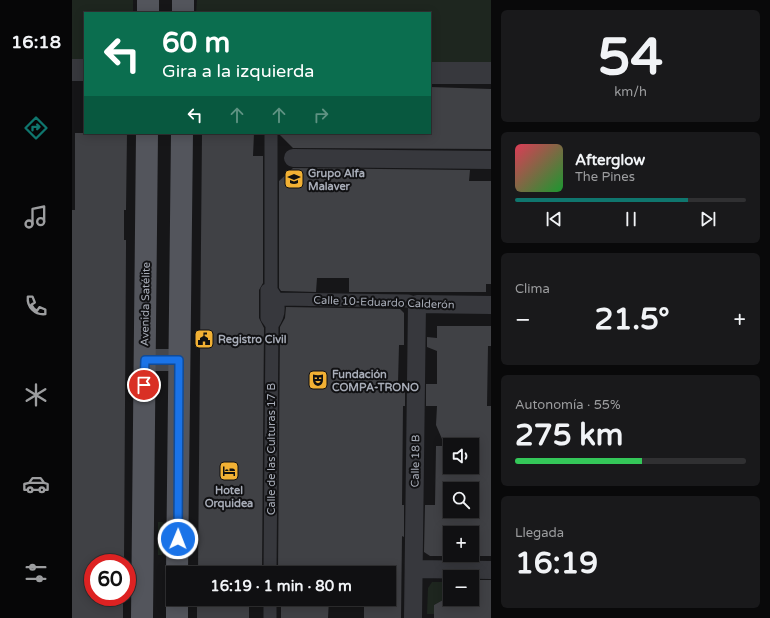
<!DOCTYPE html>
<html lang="es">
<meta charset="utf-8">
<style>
:root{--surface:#101012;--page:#19191b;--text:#f1f3f6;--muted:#9c9d9f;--line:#303032;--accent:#0f766e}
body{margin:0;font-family:"Varela Round",sans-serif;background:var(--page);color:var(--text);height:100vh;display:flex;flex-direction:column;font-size:15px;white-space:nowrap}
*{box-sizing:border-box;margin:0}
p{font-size:13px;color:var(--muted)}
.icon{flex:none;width:22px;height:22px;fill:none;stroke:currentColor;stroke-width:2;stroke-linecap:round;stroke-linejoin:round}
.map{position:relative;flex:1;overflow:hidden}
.side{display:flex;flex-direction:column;gap:10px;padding:10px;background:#09090a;width:279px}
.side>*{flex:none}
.top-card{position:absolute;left:12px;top:12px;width:347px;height:122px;border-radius:0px;box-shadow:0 2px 10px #0003,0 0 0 1px var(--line);background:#0b6e4f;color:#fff;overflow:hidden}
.buttons{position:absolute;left:371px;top:438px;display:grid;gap:8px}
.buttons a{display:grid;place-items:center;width:36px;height:36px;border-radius:0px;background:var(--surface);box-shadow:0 2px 10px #0003,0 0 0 1px var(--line);font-size:20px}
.speed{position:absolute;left:12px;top:554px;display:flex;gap:8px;font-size:20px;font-weight:700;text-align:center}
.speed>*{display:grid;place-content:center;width:52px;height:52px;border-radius:50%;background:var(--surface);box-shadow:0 2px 10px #0003,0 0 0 1px var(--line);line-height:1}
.speed .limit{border:6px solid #d22;background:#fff;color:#111}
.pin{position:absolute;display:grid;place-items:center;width:34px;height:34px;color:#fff;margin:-17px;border:2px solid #fff;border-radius:50%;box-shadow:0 1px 4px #0007}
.me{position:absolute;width:44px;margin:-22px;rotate:1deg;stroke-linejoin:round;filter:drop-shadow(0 0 3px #0008)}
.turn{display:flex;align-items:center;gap:14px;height:84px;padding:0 12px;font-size:18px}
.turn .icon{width:52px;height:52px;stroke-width:2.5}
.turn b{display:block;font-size:28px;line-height:34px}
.lanes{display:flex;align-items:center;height:38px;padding:0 12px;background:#0003;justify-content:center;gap:20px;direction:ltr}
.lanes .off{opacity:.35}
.big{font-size:30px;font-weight:800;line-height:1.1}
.side .card{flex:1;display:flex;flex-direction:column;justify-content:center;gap:6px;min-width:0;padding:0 14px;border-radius:6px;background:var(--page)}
.side .dial{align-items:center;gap:0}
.dial b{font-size:52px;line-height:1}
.song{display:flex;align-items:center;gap:12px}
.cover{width:48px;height:48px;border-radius:6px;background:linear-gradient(135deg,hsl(350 70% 55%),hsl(130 70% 35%))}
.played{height:4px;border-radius:2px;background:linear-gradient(90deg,var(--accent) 75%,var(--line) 75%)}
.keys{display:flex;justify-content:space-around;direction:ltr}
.heat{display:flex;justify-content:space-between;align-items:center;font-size:22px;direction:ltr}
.charge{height:6px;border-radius:3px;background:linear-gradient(90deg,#34c759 55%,var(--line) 0)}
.trip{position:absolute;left:94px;top:566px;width:230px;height:40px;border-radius:0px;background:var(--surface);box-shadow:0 2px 10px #0003,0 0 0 1px var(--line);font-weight:800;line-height:40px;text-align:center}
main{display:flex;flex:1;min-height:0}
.menu{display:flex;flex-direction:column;width:72px;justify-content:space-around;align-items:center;background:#060607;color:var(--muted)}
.menu .icon{width:28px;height:28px}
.menu .selected{color:var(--accent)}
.menu b{font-size:18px;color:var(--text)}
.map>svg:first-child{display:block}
.green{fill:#1e261f}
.building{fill:#404145;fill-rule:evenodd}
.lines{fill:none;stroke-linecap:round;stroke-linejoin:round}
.pedestrian{stroke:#37383d;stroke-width:13}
.minor{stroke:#37383d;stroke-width:18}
.tertiary{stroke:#37383d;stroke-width:22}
.secondary{stroke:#45474d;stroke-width:22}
.primary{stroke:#53555c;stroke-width:22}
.route-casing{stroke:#114b97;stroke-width:10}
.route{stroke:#1a73e8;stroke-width:7}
.labels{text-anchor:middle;stroke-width:4;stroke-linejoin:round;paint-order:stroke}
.poi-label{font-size:11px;font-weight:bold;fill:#a8adb8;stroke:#111113;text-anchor:start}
.street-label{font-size:11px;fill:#a8adb8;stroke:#111113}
</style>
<main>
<nav class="menu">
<b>16:18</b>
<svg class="icon selected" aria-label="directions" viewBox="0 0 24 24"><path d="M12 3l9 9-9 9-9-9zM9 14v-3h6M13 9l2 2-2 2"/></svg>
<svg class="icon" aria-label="music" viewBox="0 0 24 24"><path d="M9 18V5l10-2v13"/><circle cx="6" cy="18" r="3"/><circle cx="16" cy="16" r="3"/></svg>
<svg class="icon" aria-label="phone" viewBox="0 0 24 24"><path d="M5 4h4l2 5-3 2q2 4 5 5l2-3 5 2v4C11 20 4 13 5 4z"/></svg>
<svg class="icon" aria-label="climate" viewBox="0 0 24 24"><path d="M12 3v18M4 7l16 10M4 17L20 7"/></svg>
<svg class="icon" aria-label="car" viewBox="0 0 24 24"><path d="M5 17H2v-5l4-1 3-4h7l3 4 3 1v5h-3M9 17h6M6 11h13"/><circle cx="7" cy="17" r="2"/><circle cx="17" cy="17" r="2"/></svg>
<svg class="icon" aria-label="filters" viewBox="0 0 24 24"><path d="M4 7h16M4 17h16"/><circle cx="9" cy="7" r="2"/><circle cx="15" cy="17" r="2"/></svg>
</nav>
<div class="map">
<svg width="419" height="618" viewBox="0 0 419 618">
<rect width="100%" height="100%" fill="#161618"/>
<path class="green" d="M0,0H61V13H13V59H0Z
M125,0H419V62H358V13H124Z
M86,522H91L90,555H86Z
M360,582H378V592L370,597L371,600L362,605V614H355L356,588Z"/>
<path class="building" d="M358,87L419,89V149L221,148L207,134L358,133Z
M3,133H55L54,210H52V240H54V248L52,563H21V597H51V618H0V210H3Z
M130,133H182L181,156H191V283L187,290V318L192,328L190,573H126Z
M221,168L398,170L397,181H419V284H414V292H277V278H245L244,292L209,291L207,288V181Z
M214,307L328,309L332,313V345H327L326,383H333V406H331L330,505H332V537L330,536L329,618H292V599H317V573H206L208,327L213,318Z
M365,326H419V346H416L415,406H419V556H358L352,552L353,505H363L364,446H373L364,425L365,406H354V384H365V351L355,347V337L365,338ZM378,445H400V467H378ZM378,489H400V511H378ZM378,533H400V555H378Z
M400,580H419V618H362V605L371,600L370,597L378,592V599H400Z
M125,599H190V606L177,605V618H125Z
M206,599H257L256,618H209V606H206Z"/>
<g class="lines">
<path class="pedestrian" d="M199,133V290C208,302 209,313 200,325
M195,290V318L200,325
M206,299L336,301L345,304
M198,573L200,325
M198,618V599"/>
<path class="minor" d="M221,158L419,160
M342,569L419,570
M341,618L345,304L419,305"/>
<path class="tertiary" d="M0,70H13
M358,73H419"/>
<path class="secondary" d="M73,360H107"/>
<path class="primary" d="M111,0V13
M76,13V0
M105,573L110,133
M70,618L75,133
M105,618V599"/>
</g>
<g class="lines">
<defs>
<path id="route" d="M72,385L73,360H107L106,539"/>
</defs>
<use href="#route" class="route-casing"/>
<use href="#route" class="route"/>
</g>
<defs>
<symbol id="university-square" viewBox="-11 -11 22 22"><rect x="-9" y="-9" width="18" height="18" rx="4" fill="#f2b134" stroke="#111113"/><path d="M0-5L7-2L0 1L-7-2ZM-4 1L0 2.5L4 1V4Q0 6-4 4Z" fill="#111"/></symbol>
<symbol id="civic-square" viewBox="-11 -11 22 22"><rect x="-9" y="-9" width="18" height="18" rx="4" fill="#f2b134" stroke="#111113"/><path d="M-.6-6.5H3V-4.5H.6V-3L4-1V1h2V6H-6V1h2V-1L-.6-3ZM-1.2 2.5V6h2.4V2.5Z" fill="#111"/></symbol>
<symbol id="theatre-square" viewBox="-11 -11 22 22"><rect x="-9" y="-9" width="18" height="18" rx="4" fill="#f2b134" stroke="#111113"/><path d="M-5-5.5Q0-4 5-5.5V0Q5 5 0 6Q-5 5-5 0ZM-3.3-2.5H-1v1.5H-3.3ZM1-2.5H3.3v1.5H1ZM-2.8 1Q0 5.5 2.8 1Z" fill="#111"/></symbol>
<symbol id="hotel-square" viewBox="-11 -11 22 22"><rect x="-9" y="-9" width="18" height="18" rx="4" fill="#f2b134" stroke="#111113"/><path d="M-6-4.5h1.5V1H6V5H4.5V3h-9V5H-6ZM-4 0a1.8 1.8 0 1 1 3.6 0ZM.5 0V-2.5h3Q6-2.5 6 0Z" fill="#111"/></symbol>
</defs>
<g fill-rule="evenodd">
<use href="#university-square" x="211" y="168" width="22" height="22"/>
<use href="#civic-square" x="121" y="328" width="22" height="22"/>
<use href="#theatre-square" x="235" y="369" width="22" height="22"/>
<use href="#hotel-square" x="146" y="460" width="22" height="22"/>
</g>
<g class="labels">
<g class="poi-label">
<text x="236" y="177">Grupo Alfa<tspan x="236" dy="13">Malaver</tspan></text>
<text x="146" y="343">Registro Civil</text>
<text x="260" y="378">Fundación<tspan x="260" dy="13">COMPA-TRONO</tspan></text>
<text x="157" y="494" text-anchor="middle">Hotel<tspan x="157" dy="13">Orquidea</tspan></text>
</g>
<g class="street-label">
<text transform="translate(312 302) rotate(2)" y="4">Calle 10-Eduardo Calderón</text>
<text transform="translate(73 304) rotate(-89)" y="4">Avenida Satélite</text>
<text transform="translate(199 449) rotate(-90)" y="4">Calle de las Culturas 17 B</text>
<text transform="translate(343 461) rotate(-89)" y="4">Calle 18 B</text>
</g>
</g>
</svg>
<div class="buttons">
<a><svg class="icon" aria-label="sound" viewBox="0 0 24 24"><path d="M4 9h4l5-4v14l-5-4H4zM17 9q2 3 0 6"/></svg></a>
<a><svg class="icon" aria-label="search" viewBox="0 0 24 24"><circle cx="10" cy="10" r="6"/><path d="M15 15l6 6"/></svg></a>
<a>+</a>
<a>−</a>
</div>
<div class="speed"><div class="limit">60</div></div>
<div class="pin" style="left:72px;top:385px;background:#d93025"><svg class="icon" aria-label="arrive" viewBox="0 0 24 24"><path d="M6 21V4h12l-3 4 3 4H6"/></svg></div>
<svg class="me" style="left:106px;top:539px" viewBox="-20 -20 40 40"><circle r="17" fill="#1a73e8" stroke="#fff" stroke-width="3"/><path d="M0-11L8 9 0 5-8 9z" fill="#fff"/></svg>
<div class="trip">16:19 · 1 min · 80 m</div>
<div class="top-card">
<div class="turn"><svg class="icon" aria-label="left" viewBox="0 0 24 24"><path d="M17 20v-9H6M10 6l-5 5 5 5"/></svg><div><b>60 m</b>Gira a la izquierda</div></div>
<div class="lanes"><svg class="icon" aria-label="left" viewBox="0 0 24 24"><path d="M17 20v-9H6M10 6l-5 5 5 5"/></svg><svg class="icon off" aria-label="ahead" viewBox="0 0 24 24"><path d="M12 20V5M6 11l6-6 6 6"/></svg><svg class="icon off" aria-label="ahead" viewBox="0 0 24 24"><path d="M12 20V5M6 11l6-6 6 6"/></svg><svg class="icon off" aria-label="right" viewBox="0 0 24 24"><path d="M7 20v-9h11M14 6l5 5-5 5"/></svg></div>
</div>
</div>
<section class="side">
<div class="card dial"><b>54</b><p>km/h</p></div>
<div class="card">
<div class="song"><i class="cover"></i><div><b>Afterglow</b><p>The Pines</p></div></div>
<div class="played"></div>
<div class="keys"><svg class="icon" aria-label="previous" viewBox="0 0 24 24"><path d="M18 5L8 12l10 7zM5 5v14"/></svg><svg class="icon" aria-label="pause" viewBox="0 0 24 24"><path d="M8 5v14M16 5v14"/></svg><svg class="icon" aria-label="next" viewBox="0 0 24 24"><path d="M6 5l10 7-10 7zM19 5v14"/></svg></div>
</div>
<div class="card"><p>Clima</p>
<div class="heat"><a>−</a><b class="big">21.5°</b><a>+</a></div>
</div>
<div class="card"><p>Autonomía · 55%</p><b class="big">275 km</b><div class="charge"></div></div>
<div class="card"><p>Llegada</p><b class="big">16:19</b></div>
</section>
</main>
